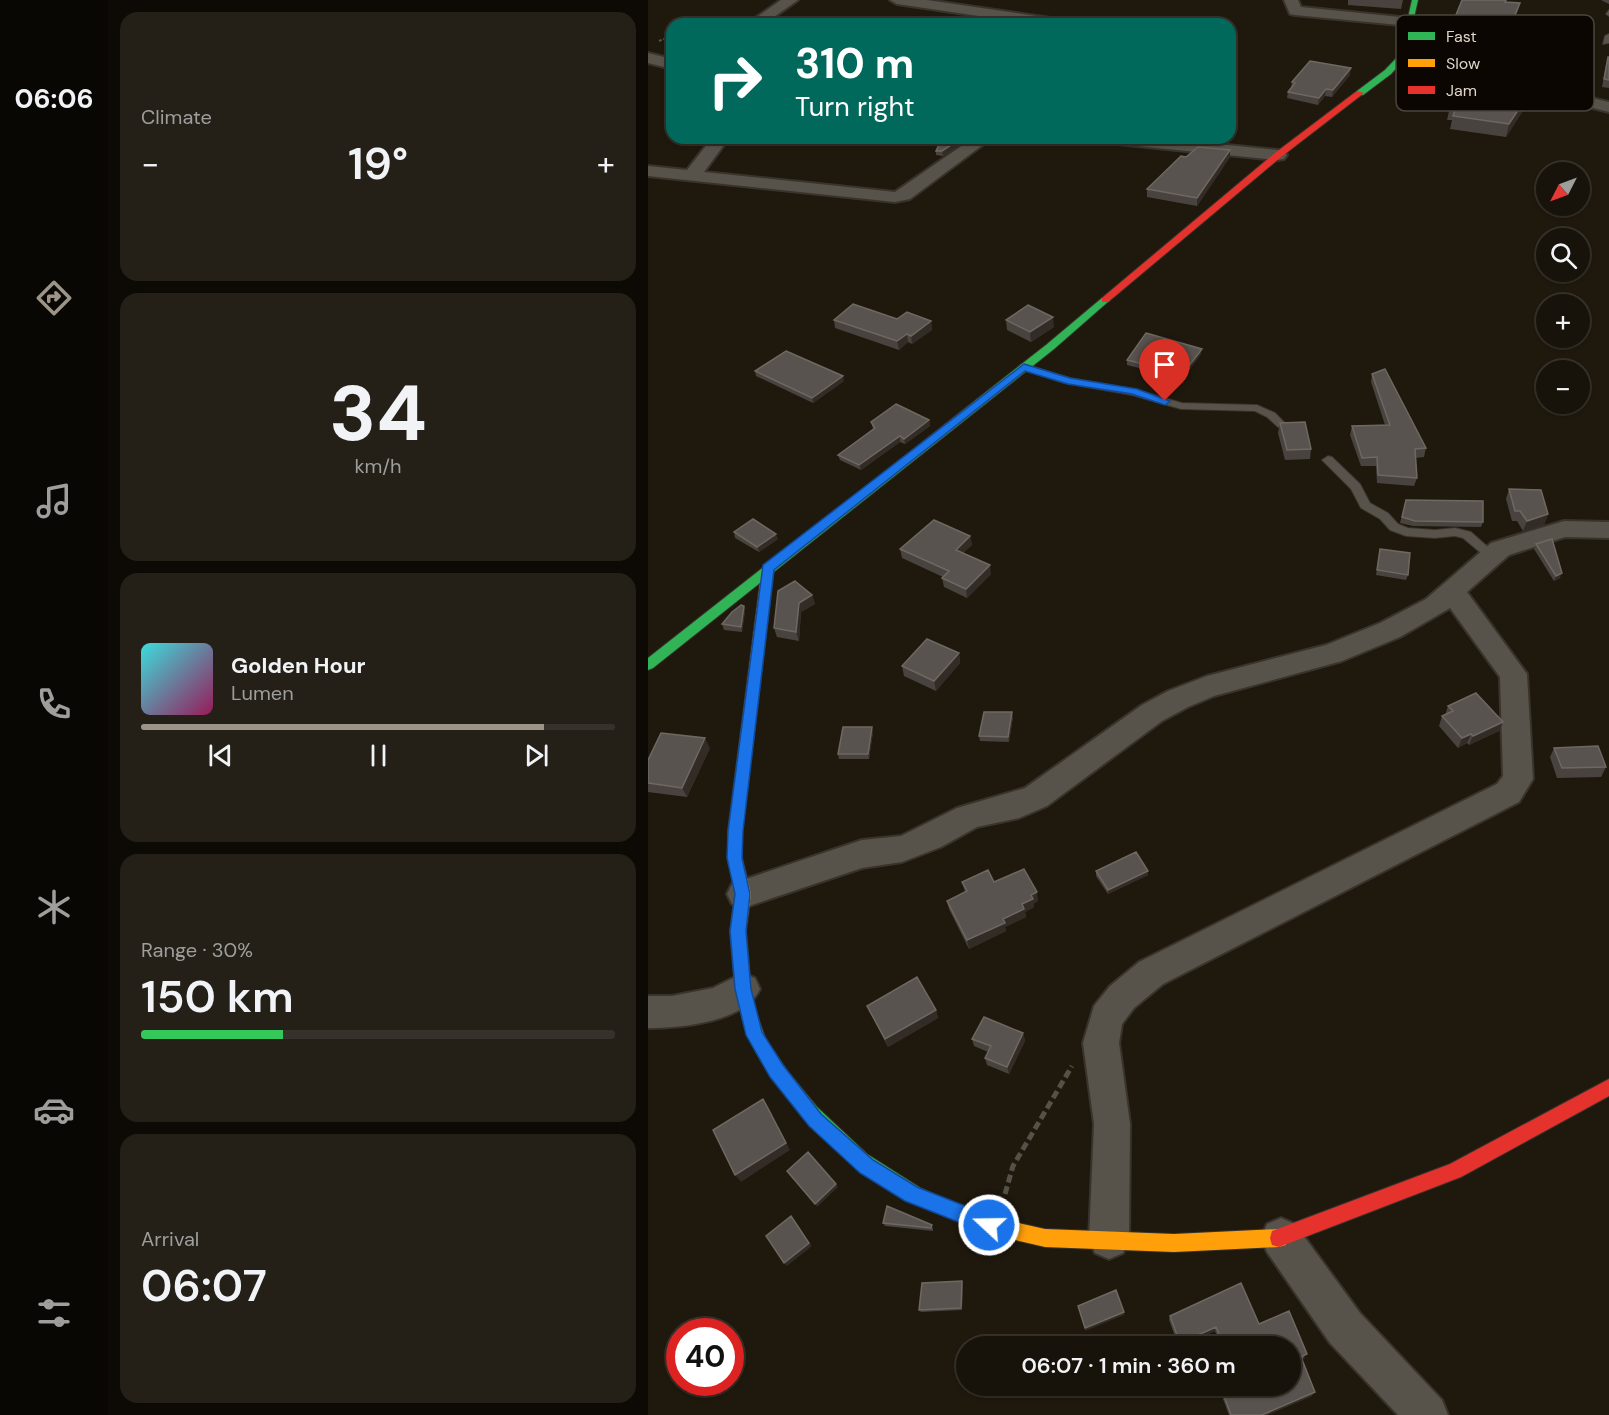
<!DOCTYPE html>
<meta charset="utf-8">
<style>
:root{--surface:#17120a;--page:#242018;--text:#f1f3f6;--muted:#9e9e9c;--line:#36322b;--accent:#9c9488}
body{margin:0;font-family:"DM Sans",sans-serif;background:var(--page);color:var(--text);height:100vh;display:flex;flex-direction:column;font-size:22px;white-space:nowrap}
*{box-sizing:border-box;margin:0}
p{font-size:20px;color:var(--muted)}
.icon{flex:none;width:33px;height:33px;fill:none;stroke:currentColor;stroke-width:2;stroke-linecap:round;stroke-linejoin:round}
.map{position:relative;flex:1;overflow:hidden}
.panel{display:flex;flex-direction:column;gap:12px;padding:12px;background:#0d0a06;width:540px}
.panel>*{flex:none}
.guide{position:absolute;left:18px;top:18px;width:570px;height:126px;border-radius:18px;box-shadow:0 2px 4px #0004,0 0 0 2px var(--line);background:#00695c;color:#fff;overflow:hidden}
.needle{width:39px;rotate:228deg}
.tools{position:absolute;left:888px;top:162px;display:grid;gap:12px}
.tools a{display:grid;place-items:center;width:54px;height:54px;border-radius:50%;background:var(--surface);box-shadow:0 2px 4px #0004,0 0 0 2px var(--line);font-size:30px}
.speed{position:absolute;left:18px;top:1318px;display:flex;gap:12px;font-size:30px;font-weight:700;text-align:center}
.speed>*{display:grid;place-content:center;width:78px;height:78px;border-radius:50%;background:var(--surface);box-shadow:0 2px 4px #0004,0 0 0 2px var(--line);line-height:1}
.speed .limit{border:9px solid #d22;background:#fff;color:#111}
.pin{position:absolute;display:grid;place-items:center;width:51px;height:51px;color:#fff;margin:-62px -26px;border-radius:50% 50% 50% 0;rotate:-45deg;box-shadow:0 0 6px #0007}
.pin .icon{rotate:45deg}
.me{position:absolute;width:66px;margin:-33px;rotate:291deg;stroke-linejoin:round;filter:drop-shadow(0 0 4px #0008)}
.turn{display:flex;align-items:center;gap:21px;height:126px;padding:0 30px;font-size:27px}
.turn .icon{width:78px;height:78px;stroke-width:2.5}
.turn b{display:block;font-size:42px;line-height:51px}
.big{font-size:45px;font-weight:600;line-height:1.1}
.panel .tile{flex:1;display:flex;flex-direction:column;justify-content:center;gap:9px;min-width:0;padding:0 21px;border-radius:18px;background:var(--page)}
.panel .dial{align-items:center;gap:0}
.dial b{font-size:78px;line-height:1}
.song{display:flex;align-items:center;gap:18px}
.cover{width:72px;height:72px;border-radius:9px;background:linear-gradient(135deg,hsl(180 70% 55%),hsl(330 70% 35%))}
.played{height:6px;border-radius:3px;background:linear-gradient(90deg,var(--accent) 85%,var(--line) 85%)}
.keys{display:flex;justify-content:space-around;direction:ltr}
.heat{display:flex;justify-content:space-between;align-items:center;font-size:33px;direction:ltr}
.charge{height:9px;border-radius:4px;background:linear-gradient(90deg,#34c759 30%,var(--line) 0)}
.trip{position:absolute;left:308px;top:1336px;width:345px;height:60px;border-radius:30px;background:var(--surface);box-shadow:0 2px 4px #0004,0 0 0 2px var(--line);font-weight:600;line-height:60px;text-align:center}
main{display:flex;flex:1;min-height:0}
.dock{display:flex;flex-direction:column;width:108px;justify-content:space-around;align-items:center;background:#090704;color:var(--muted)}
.dock .icon{width:42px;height:42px}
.dock .on{color:var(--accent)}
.dock b{font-size:27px;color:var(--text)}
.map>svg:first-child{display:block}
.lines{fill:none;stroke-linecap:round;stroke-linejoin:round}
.lane-casing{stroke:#38332c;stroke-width:2}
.street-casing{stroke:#38332c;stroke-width:4}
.fast-casing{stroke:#38332c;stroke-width:2}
.slow-casing{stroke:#38332c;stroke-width:2}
.jam-casing{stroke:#38332c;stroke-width:2}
.path-far1{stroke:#555048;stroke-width:2;stroke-dasharray:3 1.5;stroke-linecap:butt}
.path{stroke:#555048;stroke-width:5;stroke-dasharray:8 4;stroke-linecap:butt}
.lane{fill:#58534a;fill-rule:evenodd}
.street{fill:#58534a;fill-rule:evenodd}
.fast{fill:#30b455;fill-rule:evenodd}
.slow{fill:#ff9f0a;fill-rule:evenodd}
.jam{fill:#e5322d;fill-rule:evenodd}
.wall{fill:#494340}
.shaded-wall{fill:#322b26}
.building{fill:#59534f;stroke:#6e6862;stroke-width:1.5}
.route{fill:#1a73e8;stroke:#114b97;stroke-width:1.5}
.key{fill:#0b0601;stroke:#4b453d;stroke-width:1.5}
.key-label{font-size:16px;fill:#dfd7ca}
</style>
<main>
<nav class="dock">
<b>06:06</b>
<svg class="icon on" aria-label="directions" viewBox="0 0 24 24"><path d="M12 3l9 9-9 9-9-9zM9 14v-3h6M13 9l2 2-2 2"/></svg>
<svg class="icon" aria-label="music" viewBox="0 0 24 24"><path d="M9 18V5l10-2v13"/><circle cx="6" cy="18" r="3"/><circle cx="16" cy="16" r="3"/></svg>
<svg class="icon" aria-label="phone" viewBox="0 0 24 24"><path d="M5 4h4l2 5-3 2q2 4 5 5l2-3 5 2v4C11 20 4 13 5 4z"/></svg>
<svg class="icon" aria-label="climate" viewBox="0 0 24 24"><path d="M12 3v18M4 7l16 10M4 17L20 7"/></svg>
<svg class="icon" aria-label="car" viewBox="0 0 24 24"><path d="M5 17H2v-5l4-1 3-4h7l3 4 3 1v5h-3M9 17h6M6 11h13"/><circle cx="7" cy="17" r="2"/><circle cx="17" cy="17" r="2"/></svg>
<svg class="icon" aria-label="filters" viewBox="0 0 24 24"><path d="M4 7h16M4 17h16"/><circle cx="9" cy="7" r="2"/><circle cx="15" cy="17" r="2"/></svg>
</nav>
<section class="panel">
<div class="tile"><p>Climate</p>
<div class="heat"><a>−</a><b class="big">19°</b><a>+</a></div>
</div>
<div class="tile dial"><b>34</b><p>km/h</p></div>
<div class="tile">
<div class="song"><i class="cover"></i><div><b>Golden Hour</b><p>Lumen</p></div></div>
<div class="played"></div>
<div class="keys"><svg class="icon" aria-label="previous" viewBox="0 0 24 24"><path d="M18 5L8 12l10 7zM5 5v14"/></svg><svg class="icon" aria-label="pause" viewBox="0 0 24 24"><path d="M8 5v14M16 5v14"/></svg><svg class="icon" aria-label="next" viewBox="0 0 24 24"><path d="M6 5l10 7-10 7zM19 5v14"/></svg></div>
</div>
<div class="tile"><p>Range · 30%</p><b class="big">150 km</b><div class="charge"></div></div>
<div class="tile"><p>Arrival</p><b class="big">06:07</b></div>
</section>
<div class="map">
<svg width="961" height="1415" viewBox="0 0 961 1415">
<rect width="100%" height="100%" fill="#1f180d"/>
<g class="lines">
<defs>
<path id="lane" d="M961,10V16L958,14Z
M961,34V43L955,44L957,36Z
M376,364L422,378L485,389L534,403L609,405L627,413L639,425L638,427H630L619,417L607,411L533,409L484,395L416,383L372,369V365Z
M680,456L684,457L712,484L722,503L740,513L750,524L760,528L787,530L807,528L823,532L850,556L848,559H840L815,538L807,536L787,538L758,536L742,530L732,519L713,508L703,489L674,460Z"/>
<path id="street" d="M133,0H150L116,24H99Z
M242,0H279L416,20L423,24H386L249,4Z
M636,0H650L653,7L762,18L769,22L762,26L647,15L642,14Z
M762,43L851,76L961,102V112L840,82L757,51L754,48L757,45Z
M0,53L24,59V69L0,63Z
M64,138H81L56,172L247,192L325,138H344L262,199L247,202L0,176V166L39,170Z
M451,138H510L630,150L636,151L639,155L636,159L630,160L459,143L453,142Z
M916,521L961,522V538L917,537L861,555L819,592L879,674L885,779L871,802L515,984L486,1008L474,1024L471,1043L482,1124L481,1239L475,1253L461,1259L447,1253L441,1239L446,1124L435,1043L446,1006L462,986L491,962L849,784L855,776L852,677L802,608L752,637L694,661L566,696L540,707L514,721L399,806L371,818L329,827L293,847L254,862L214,868L95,908L84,904L79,894L84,884L95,880L214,840L253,836L309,808L377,788L494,705L520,691L559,676L678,645L732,623L778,599L843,543Z
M95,973L107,978L112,989C97,1022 33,1028 0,1028V996H24L65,988Z
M633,1218L647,1224L712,1313L794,1400L800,1415H750L682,1343L619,1252L613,1238L619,1224Z"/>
<path id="fast" d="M764,0H770L765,22L766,48L743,74L715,95H709V91L737,70L758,48L759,22Z
M454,298L462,300L406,349L5,668L0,670V658L398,345Z
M102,1010L108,1012L118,1040L140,1072L169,1107L219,1154L274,1189L301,1201L373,1224L375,1231L373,1238L366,1240C272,1214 204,1176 142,1100C121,1075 103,1050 94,1018L96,1012Z"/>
<path id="slow" d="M120,564L126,568L94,831V858L103,894L98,931L103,989L110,1018L108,1024L102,1026L96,1024L87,989L82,931L87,894L80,858V831L114,568Z
M366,1222L397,1229L526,1234L631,1229L638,1231L640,1238L638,1245L631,1247L526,1252L397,1247L359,1238L357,1231L359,1224Z"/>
<path id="jam" d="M709,91L716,93L633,157L460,302H454V298L627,153Z
M961,1079V1096L813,1177L631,1247L624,1245L622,1238L624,1231L802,1164Z"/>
</defs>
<use href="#lane" class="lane-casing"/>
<use href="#street" class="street-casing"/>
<use href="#fast" class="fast-casing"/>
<use href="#slow" class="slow-casing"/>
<use href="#jam" class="jam-casing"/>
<path class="path-far1" d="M67,24L87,20
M11,41L24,36"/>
<path class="path" d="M357,1194L365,1166L424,1066"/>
<use href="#lane" class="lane"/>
<use href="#street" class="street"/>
<use href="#fast" class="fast"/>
<use href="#slow" class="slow"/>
<use href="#jam" class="jam"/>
</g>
<path class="wall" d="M700,0H755L753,9L700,5Z
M814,0H859L858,2L871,8L850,57L819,52L820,47L829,34L802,32Z
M953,0H961V4Z
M960,57H961V88L954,87L958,65Z
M848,67L895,76L892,83L876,79L885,95L858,137L802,129L804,120H799L802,107L847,72Z
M702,75L684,97L677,96L670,105L639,98L640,92L643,88L644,82Z
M294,138H321L295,156L288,155V151Z
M538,157H582L549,206L499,197V189Z
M249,319L283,321L284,330L264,344L260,342L251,350L187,328L186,320Z
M358,320L406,327L383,342L359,330Z
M553,354L531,384L507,378V372L479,365V360Z
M107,371L196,381L165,403L108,376Z
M724,374L778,448L776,457L767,458L769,478L766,486L729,483L728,466H713L702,435L704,426L737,425L723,382Z
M281,420L282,426L257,444L252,442L213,470L192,460L190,455L225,429L223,422Z
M632,423L663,449L662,459L637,460L630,433Z
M861,489L900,514L896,525L875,531L869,521H864L858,499Z
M758,500L835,522L833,527L765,526L752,523Z
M86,532L130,539L111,552L87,538Z
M322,536L324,545L315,553L343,574L319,598L296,587L294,578L295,577L254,558L252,549Z
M888,544L912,578L906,581L886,549Z
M732,549L760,575L758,580L728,575Z
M164,595L167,604L153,612L151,641L129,637L126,628Z
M96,606L97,611L94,632L76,630L74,624Z
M311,653L312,663L288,691L256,676L254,666Z
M800,706L855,722L851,731L821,745L819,743L810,748L791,726L794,716L797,715Z
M365,717L361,742L332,741L331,736Z
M225,732L221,759H191L190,754Z
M62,748L39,797L0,792V760Z
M906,748L958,767L953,777L909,778L902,757Z
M448,871L500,875L460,894L448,876Z
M314,882H346L390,901L386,903V907L377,912L378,917L357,927L358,931L321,949L301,909L299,901L317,892Z
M219,1006L288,1010L290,1018L240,1047Z
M375,1033L377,1041L361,1074L339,1065L337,1058L340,1052L326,1046L324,1039Z
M235,1223L285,1228V1231L237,1226Z
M314,1281L315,1284L314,1310L273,1312L271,1310Z
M522,1316L611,1324L657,1358L654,1359L664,1396L619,1415H581L575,1399L576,1396L580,1394L577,1386H642V1347H573L567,1331L531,1347L521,1320Z"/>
<path class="shaded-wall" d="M872,3L871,8L850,57L851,53Z
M703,68L702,75L684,97L685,90Z
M888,83L885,95L858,137L861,124Z
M678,89L677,96L670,105L671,98Z
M314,138H321L295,156L294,151Z
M582,150V157L549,206V198Z
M405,317L406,327L383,342L382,332Z
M283,321L284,330L264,344L263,336Z
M259,334L260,342L251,350L249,341Z
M554,349L553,354L531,384V379Z
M195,376L196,381L165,403L164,398Z
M281,420L282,426L257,444L256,439Z
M252,436V442L213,470L211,465Z
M900,514L896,525L875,531L879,521Z
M128,534L130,539L111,552L109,547Z
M322,536L324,545L309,559L308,550Z
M342,565L343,574L319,598L318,589Z
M914,573L912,578L906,581L908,576Z
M164,595L167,604L153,612L151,641L148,632L151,603Z
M96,606L97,611L94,632L93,627Z
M311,653L312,663L288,691L286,681Z
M364,712L365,717L361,742L360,737Z
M855,722L851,731L821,745L825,736Z
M224,727L225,732L221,759L220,754Z
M823,734L819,743L810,748L814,738Z
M57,738L62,748L39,797L34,788Z
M500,871V875L460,894V890Z
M389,892L390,901L386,903V907L377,912L378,917L357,927L358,931L321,949L319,940L355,919L374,904L383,895Z
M288,1010L290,1018L240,1047L237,1039Z
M375,1033L377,1041L361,1074L359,1067Z
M115,1099L120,1106L142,1150L93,1182L87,1175Z
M188,1184L190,1187L169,1207L167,1204Z
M145,1219L164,1246L139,1266L136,1263Z
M314,1281L315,1284L314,1310L313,1308Z
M476,1312V1315L437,1331V1328Z
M568,1327L567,1331L532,1347V1343Z
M667,1392L664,1396L619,1415H614Z"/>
<path class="building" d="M814,0H858L857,2L872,3L851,53L820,47L831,30L803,27Z
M960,57H961V80L956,79Z
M662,61L703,68L685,90L678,89L671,98L640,92L647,83L644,82Z
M831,67L888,83L861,124L805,116L808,107H802Z
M294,138H314L294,151H288Z
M550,147L582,150L549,198L499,189L533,156L538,157Z
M205,304L249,319L259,312L283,321L263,336L259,334L249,341L186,320Z
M380,305L405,317L382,332L358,320Z
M498,333L554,349L531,379L507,372L511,368L479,360Z
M138,351L195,376L164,398L107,371Z
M737,369L778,448L767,449L769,478L730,475L729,457L714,458L704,426L742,425L724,374Z
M248,404L281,420L256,439L252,436L211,465L190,455L227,428L223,422Z
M657,422L663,449L639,450L632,423Z
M861,489L893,490L900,514L879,521L872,511H867Z
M758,500L835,501V522L767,521L754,517Z
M105,519L128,534L109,547L86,532Z
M286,520L322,536L308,550L342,565L318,589L294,578L301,571L252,549Z
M904,539L914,573L908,576L888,544Z
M732,549L762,553L760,575L729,570Z
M147,581L164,595L151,603L148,632L126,628L130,591Z
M93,605L96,606L93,627L74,624L84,612Z
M279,639L311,653L286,681L254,666Z
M828,693L855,722L825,736L823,734L814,738L794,716L805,711L800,706Z
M336,712H364L360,737L331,736Z
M195,727H224L220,754H190Z
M13,733L57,738L34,788L0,783V760Z
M950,746L958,767L914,768L906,748Z
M488,852L500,871L460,890L448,871Z
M376,869L389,892L383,895L385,899L374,904L376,909L355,919L357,923L319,940L299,901L319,891L314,882L340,870L346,882Z
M269,977L288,1010L237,1039L219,1006Z
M336,1017L375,1033L359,1067L337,1058L343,1046L324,1039Z
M115,1099L138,1143L87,1175L65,1130Z
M160,1152L188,1184L167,1204L139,1171Z
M239,1206L284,1225L283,1228L235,1223Z
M143,1216L161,1243L136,1263L118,1236Z
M314,1281L313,1308L271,1310L274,1283Z
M593,1283L611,1324L641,1311L659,1354L653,1357L667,1392L614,1415H583L576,1396L583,1393L580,1386H642V1347H576L568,1327L532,1343L522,1316Z
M468,1290L476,1312L437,1328L430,1306Z"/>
<path class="route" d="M376,364L422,378L489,389L522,401L517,405L484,394L420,384L377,371L126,570L95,831L94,858L102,894L98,931L103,989L114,1032L135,1065L173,1114L225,1160L269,1187L348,1218L350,1225L348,1231L341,1234L257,1201L212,1173L161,1126L122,1077L98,1035L87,989L82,931L87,894L79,858L80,831L115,565Z"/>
<rect x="748" y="15" width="198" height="96" rx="9" class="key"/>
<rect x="760" y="32" width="27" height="8" fill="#30b455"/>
<rect x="760" y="59" width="27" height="8" fill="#ff9f0a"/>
<rect x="760" y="86" width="27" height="8" fill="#e5322d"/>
<g class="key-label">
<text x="798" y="42">Fast</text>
<text x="798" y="69">Slow</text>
<text x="798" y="96">Jam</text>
</g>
</svg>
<div class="tools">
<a><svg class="needle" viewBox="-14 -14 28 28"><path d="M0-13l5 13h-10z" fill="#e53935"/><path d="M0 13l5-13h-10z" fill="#9e9e9c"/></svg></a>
<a><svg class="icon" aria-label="search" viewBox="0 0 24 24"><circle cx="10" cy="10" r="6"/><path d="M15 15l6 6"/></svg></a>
<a>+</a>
<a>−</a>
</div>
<div class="speed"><div class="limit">40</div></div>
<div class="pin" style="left:517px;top:401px;background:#d93025"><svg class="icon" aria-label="arrive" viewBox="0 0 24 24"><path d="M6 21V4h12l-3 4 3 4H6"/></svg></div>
<svg class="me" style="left:341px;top:1225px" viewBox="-20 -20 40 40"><circle r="17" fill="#1a73e8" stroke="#fff" stroke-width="3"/><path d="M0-11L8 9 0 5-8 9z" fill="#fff"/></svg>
<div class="trip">06:07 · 1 min · 360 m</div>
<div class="guide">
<div class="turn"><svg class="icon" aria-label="right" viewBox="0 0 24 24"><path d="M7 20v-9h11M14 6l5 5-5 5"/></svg><div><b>310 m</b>Turn right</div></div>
</div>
</div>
</main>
